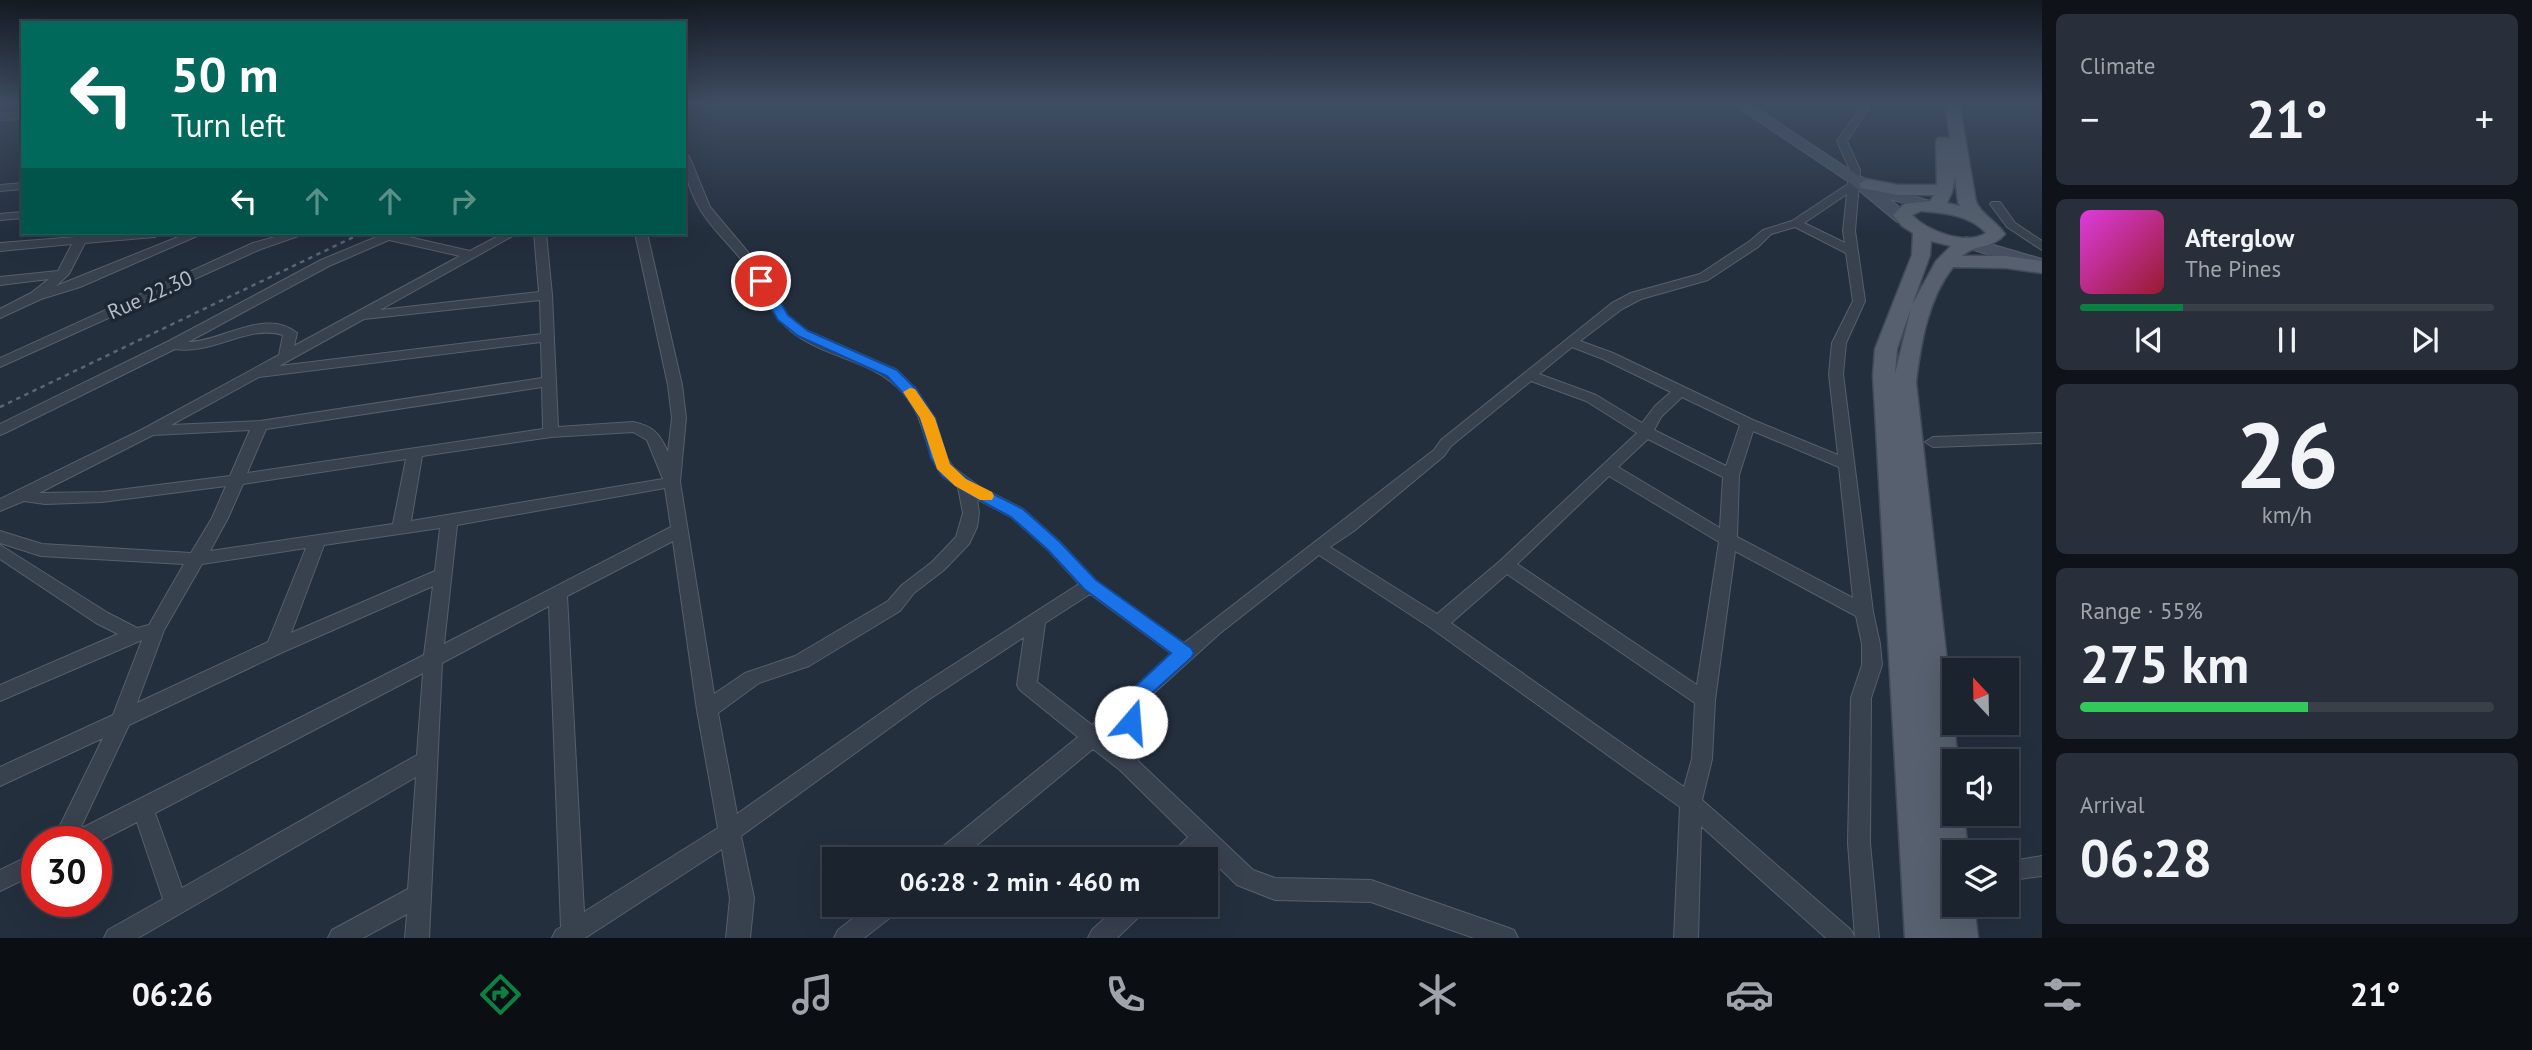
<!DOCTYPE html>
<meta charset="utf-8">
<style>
:root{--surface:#1b232e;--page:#282f3a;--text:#f1f3f6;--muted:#a0a4aa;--line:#39404a;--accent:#0b8043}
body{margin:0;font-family:"PT Sans",sans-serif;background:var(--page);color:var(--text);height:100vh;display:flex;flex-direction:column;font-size:26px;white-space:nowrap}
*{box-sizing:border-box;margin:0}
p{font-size:23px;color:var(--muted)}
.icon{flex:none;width:38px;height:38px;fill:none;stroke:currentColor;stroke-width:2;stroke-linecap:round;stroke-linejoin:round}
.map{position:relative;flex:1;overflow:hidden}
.drawer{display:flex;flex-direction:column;gap:14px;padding:14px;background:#0f1319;width:490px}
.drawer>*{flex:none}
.hud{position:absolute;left:21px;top:21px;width:665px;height:214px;border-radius:0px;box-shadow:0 7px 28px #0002,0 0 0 2px var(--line);background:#00695c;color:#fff;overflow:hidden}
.needle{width:46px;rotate:338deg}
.buttons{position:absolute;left:1942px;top:658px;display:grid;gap:14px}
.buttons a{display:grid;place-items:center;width:77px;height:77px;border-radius:0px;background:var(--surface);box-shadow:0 7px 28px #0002,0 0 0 2px var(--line);font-size:35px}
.speed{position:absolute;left:21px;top:826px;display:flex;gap:14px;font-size:35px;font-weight:700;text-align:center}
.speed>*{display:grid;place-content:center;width:91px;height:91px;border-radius:50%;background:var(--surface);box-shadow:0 7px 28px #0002,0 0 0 2px var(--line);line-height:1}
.speed .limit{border:10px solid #d22;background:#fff;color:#111}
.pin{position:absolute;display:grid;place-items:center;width:60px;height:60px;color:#fff;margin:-30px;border:4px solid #fff;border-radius:50%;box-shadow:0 2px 7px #0007}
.me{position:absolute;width:77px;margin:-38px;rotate:18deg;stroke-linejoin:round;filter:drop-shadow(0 0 5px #0008)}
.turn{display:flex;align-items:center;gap:24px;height:147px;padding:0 35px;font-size:32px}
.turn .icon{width:91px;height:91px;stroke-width:2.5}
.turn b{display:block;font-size:49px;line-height:60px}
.lanes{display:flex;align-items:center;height:66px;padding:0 35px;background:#0003;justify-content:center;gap:35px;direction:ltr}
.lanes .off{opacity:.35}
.big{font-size:52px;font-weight:700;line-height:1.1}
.drawer .card{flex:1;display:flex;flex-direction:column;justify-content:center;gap:10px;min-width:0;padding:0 24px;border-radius:10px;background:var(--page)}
.drawer .dial{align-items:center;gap:0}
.dial b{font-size:91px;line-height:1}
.song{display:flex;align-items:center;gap:21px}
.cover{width:84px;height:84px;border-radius:10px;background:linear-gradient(135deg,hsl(300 70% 55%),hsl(350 70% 35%))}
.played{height:7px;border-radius:4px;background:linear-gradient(90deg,var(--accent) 25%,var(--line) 25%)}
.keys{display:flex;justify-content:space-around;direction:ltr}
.heat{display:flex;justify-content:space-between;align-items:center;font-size:38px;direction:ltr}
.charge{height:10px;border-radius:5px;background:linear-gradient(90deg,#34c759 55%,var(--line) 0)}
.trip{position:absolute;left:822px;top:847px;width:396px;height:70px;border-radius:0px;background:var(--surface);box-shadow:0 7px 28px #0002,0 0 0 2px var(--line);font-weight:700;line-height:70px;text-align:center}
.tabs{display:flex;height:112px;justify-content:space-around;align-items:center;background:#0b0e12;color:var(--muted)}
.tabs .icon{width:49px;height:49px}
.tabs .selected{color:var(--accent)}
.tabs b{font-size:32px;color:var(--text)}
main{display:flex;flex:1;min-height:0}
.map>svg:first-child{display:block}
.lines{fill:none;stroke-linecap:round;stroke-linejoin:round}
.street-casing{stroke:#565f6c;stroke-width:2}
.secondary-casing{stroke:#565f6c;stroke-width:2}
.primary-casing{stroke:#414a57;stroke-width:3}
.street{fill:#38414e;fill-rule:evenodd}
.secondary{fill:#465061;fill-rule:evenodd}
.primary{fill:#56606e;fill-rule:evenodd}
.rail{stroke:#5a6575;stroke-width:2.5;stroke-dasharray:4.5 4.5;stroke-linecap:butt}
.route{fill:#1a73e8;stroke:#114b97;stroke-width:2}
.slow{fill:#f59e0b}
.labels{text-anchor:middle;stroke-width:7;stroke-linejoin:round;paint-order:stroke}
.street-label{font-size:21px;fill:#b4bcc9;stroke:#1d2633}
</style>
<main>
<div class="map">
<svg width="2042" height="938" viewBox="0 0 2042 938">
<rect width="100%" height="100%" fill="#242f3e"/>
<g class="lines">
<defs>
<path id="street" d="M1861,102H1871L1866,113L1847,141L1860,170L1855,231L1865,301L1846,343L1843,374L1873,612L1880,644L1882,665L1871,698L1870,843L1879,938H1855L1848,843L1851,698L1862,665V644L1856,616L1735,551L1715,700L1712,759L1702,800L1851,930L1855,938H1826L1701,826L1698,938H1674L1680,807L1431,628L1319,555L1219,634L1143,703L1142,743L1138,761L1253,870L1275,878L1371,880L1506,927L1514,930L1518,938H1474L1371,902L1275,900L1237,885L1203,852L1196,859H1170L1173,852L1188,837L1120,770L1093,749L960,859H933L936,852L1078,737L1020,690L1017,685L1024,637L928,700L741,836L754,898L750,938H726L730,898L722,849L585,938H552L556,930L561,927L549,606L442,663L429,938H405L407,914L363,938H328L332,930L408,889L416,777L138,938H104L108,930L163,899L137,822L96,843L52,842L103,738L0,786V767L113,715L142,640L0,701V685L118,634L96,623L0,559V545L108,613L137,628L149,625L184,564L41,556L0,543V531L42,544L191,553L212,518L226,486L102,502L45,504L24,501L0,511V499L143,429L279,355L283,335C248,324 213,355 175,349L5,433L0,435V424L169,341L321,260L386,233H401L400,235L470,251L504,233H518L380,310L539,292L534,233H546L552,295L558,427L633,422C653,426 660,434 668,452L672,418L668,385L635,233H647L682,385L686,418L680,482L714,694L745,673L795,656L888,601L902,585L932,562L956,537L963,513L958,487C918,458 932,425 903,393C875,361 830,359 796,335C771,318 765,290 747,267C733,247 712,230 700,209C690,192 684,172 684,153L689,156L710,207L758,264L788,316L808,331L897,370L916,389L934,418L947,458L954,468L980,487L1023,509L1060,542L1096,581L1184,643L1434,450L1441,440L1612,303L1631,293L1700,274L1750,241L1763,230L1792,221L1848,184L1850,170L1837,141L1857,113ZM1847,194L1843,231L1845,243L1804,223ZM1795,227L1846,253L1853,301L1832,343L1829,374L1838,455L1753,420L1613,353L1580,341L1622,309L1641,299L1708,280L1758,247L1771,234ZM389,240L460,256L294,346L297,333C266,307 221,342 188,342L329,266ZM540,300L541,334L279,366L364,319ZM541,342L542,378L260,421L171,425L259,377ZM1572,347L1603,359L1671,392L1655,406L1642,423L1596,395L1539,374ZM1531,381L1586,401L1637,433L1500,561L1437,614L1330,547L1354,531L1444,456L1451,446ZM542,387L543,429L247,473L266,429ZM1682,397L1740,425L1726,466L1654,430L1661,417ZM250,430L230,476L102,492L39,493L153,435ZM1753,431L1839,467L1853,598L1737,537L1739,475ZM633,432L647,440L663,479L411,521L422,456L551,437ZM1648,439L1723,477L1720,528L1618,467ZM406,459L393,524L210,551L228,518L243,484ZM1609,476L1719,542L1697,685L1517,564ZM665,488L671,527L444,644L457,525ZM977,499L1011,517L1048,550L1079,584L914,690L737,814L718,713L759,683L809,666L900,611L914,593L944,570L969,544L977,527L979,513ZM440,528L435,571L291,633L324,545ZM673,541L697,710L718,828L584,912L567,596ZM306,548L268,642L137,703L164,630L202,564ZM1507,574L1695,703L1692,759L1684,787L1451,623ZM433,586L424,655L80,829L129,725L283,652ZM1090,594L1172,654L1092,725L1037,682L1045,623ZM423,673L417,755L182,888L155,813ZM1122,722L1121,747L1107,736Z
M23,113V119L0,120V114Z
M23,183V189L0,191V185Z
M1992,202H2000L2015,223L2042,241V250L2007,227L1990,204Z
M23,212V218L0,220V214Z
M78,233H90L89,235L161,233L155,237L85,243L69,274L56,286L188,233H204L80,287L41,299L0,318V309L31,293L49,279L0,285V277L58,271L72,244L0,251V243L76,237Z
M289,233H307L261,249L0,367V358L253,243Z
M2042,433V443L1933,447L1925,442L1933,437Z
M37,852V873L0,891V870Z
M2042,856V876L2012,880L2007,878V862Z
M870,905H900L896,913L864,938H834L838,930Z
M1119,905H1147L1143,913L1117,938H1088L1092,930Z"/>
<path id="secondary" d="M1730,102H1747L1859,176L1894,191L1941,204L1943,207L1935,212L1890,199L1911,218L1909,222H1897L1849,182Z
M1966,237L2042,259V270L1960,246L1957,242Z"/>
<path id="primary" d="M1945,102H1959L1976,202C1982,215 1996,221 2005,234C1993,249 1975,244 1962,256H2006L2042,261V273L2006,268L1953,267C1928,299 1921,342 1916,382L1958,761H1955V814H1964L1968,852H1955V905H1974L1978,938H1905L1873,376L1875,349L1912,255L1913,233L1902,226L1893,215L1904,204L1930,201L1934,195H1898L1861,188L1859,184L1867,179L1898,185H1937L1936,141L1938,138H1950ZM1955,177L1958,202L1960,206L1947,203L1952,192ZM1921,211C1944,213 1970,215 1986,233C1966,246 1927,231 1912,215ZM1931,241L1951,246L1936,261L1912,305L1930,255ZM1911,308L1895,374L1897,349Z"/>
</defs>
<use href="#street" class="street-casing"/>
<use href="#secondary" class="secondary-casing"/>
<use href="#primary" class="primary-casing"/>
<use href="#street" class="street"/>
<use href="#secondary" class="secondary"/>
<use href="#primary" class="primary"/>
<path class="rail" d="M0,407L362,233"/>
</g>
<linearGradient id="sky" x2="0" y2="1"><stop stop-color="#141a22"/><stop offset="0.44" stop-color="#3f4d63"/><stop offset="1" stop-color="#3f4d63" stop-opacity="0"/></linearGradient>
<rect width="2042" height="234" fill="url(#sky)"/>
<path class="route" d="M761,277L766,278L788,315L808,331L897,370L916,389L935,418L947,458L954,469L979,487L1023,509L1060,542L1096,580L1191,648L1194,653L1191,658L1143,701L1138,727L1131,730L1124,727L1121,722L1123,698L1171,653L1084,589L1048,550L1011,517L968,494L942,476L931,458L920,418L905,395L887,376L798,336L778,320L755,281Z"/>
<path class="slow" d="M910,388L915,389L935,418L950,464L966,479L992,492L994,496L992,500H980L955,486L937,469L920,418L903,392Z"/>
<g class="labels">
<g class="street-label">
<text transform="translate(150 295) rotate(-24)" y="7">Rue 22.30</text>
</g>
</g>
</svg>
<div class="buttons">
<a><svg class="needle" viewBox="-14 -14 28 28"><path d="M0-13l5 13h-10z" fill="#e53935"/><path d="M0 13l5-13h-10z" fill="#a0a4aa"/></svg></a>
<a><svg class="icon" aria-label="sound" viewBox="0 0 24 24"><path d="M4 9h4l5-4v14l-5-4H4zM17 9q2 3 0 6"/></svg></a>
<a><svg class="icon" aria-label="layers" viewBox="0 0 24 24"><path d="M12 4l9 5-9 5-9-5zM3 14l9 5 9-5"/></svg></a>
</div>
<div class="speed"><div class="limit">30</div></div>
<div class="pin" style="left:761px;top:281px;background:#d93025"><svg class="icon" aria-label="arrive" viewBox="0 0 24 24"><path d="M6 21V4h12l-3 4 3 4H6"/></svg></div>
<svg class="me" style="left:1131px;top:722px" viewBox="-20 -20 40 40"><circle r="19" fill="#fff"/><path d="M0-13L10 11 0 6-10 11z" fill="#1a73e8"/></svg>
<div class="trip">06:28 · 2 min · 460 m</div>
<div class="hud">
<div class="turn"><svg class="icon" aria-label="left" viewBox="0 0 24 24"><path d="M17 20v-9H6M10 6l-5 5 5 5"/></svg><div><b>50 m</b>Turn left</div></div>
<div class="lanes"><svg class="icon" aria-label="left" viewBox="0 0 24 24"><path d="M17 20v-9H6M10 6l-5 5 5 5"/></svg><svg class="icon off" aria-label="ahead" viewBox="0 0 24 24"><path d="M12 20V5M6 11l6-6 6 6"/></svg><svg class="icon off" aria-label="ahead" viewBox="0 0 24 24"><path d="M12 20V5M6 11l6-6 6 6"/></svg><svg class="icon off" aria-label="right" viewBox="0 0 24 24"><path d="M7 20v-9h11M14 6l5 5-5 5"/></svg></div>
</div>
</div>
<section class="drawer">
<div class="card"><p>Climate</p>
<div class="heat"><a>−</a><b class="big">21°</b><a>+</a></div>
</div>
<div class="card">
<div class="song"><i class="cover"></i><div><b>Afterglow</b><p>The Pines</p></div></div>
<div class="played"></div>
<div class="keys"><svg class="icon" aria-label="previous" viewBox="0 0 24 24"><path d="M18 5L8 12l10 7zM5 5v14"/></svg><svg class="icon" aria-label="pause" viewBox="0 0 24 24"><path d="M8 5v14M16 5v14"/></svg><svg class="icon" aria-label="next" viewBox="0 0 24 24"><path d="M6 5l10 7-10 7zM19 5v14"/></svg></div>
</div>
<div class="card dial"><b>26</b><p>km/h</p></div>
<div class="card"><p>Range · 55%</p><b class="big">275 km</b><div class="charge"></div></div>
<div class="card"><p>Arrival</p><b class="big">06:28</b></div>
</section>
</main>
<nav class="tabs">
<b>06:26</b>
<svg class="icon selected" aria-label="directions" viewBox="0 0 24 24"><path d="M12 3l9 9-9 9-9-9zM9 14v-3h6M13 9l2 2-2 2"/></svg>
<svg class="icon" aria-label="music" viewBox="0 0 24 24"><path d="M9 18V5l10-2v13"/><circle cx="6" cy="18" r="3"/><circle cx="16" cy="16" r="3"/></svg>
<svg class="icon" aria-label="phone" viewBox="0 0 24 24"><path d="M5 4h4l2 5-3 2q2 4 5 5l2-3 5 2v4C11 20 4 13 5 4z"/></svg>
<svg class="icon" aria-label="climate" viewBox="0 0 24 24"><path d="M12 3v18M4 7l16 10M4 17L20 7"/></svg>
<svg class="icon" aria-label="car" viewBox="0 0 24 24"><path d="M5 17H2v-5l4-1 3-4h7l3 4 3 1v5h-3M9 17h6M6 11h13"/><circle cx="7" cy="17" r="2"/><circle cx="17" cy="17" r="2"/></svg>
<svg class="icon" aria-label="filters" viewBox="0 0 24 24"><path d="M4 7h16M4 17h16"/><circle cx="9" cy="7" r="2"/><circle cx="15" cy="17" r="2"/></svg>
<b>21°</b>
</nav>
